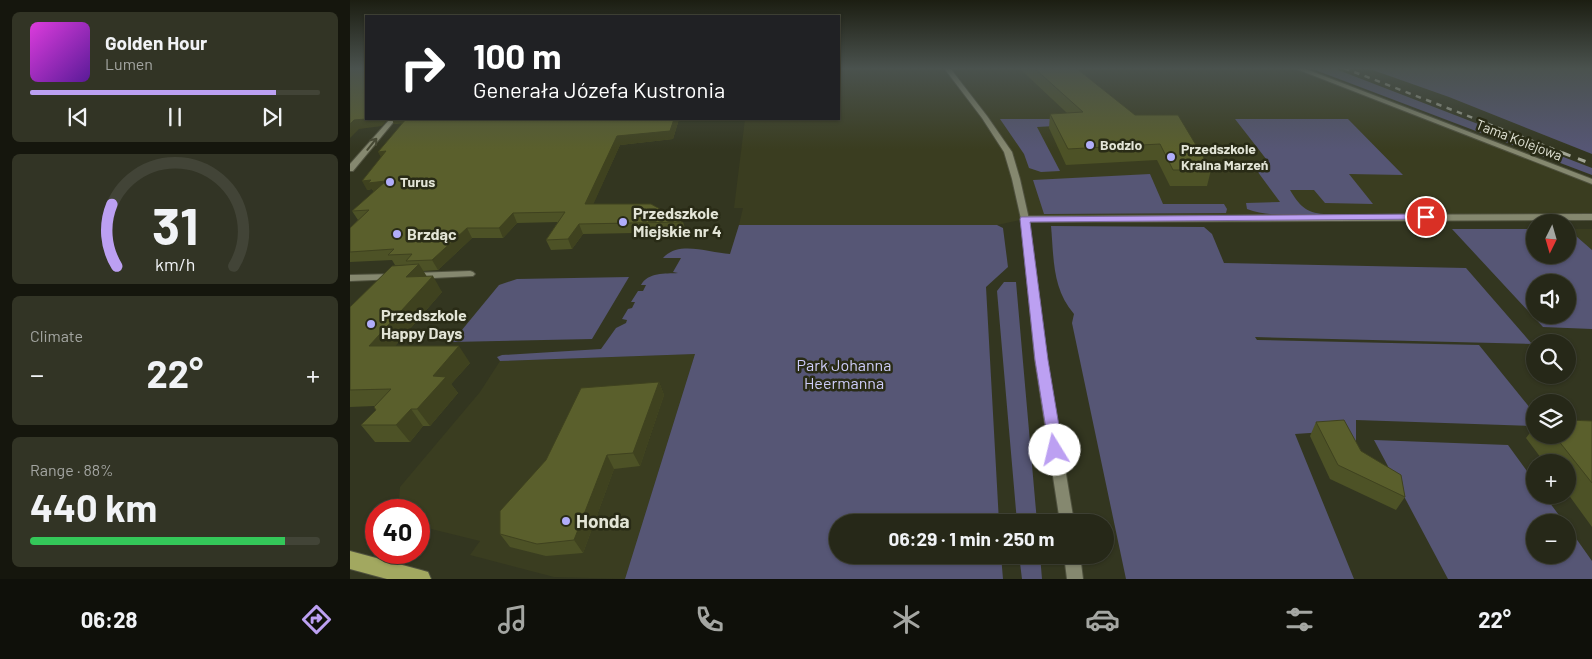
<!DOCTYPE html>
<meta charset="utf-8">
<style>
:root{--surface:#262818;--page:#323425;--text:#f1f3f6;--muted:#a4a6a2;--line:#424437;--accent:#bca0f2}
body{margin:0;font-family:Barlow,sans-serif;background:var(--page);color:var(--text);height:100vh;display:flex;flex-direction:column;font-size:19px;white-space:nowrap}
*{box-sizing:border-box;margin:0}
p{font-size:16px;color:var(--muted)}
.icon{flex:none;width:28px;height:28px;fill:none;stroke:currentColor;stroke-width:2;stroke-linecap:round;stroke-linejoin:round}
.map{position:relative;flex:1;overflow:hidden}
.drawer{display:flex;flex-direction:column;gap:12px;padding:12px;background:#15160d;width:350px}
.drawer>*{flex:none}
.banner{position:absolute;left:15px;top:15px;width:475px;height:105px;border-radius:0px;box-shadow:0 1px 4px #0004,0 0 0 1px var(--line);background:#202124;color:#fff;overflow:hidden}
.needle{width:32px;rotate:185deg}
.buttons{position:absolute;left:1176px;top:214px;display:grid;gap:10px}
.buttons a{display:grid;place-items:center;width:50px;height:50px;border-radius:50%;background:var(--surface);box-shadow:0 1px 4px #0004,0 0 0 1px var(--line);font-size:25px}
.speed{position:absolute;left:15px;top:499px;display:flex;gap:10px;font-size:25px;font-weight:700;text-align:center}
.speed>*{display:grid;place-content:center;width:65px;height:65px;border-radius:50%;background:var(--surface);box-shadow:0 1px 4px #0004,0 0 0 1px var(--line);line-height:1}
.speed .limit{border:8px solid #d22;background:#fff;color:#111}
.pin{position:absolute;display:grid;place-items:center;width:42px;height:42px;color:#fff;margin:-21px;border:2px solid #fff;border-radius:50%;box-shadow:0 1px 5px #0007}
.me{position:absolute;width:55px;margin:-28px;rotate:351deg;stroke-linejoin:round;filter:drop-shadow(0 0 4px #0008)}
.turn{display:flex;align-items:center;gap:18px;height:105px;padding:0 25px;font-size:22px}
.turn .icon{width:65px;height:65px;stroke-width:2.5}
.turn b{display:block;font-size:35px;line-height:42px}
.big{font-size:38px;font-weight:700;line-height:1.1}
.drawer .widget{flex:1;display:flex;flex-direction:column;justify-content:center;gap:8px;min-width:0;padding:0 18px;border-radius:8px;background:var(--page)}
.drawer .dial{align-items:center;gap:0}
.dial svg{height:130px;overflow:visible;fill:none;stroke:var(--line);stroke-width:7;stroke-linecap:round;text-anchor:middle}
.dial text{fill:var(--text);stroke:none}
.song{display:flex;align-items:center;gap:15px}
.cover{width:60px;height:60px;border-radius:8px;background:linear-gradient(135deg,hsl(300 70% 55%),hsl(270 70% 35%))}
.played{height:5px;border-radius:2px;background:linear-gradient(90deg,var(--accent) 85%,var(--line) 85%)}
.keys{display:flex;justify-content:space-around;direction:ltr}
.heat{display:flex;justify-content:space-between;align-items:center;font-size:28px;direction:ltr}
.charge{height:8px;border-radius:4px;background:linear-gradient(90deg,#34c759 88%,var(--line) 0)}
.trip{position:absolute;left:479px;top:514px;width:285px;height:50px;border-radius:25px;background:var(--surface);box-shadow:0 1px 4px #0004,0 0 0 1px var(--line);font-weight:700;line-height:50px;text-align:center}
.tab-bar{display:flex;height:80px;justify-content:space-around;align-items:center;background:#0f100a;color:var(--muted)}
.tab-bar .icon{width:35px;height:35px}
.tab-bar .selected{color:var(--accent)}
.tab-bar b{font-size:22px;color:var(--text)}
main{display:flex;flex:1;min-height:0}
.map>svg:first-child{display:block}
.built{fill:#3a3d20}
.green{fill:#565675;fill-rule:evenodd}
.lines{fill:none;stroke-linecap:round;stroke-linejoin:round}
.minor-casing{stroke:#4f513e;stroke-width:2}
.tertiary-casing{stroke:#4f513e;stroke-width:2}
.primary-casing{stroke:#4f513e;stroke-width:2}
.minor{fill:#85886f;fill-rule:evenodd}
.tertiary{fill:#85886f;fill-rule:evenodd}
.primary{fill:#a2a860;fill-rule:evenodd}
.rail-far1{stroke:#a2a594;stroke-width:2.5;stroke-dasharray:5.5 5.5;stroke-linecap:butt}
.rail{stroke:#a2a594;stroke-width:3;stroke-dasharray:8 8;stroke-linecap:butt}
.wall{fill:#4d5226}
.shaded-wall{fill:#3f421f}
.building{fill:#5a5f2c;stroke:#3f421f}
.oneway{stroke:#454731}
.route{fill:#bca0f2;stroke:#7a689d}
.poi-dot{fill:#b1adfa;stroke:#292b16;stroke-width:2}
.labels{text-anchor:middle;stroke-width:5;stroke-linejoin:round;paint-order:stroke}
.far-street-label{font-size:14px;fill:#e2e4d6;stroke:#292b16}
.far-poi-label{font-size:14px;font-weight:bold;fill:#e2e4d6;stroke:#292b16;text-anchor:start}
.poi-label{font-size:16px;font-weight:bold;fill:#e2e4d6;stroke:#292b16;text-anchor:start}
.park-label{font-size:16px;fill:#cecdfa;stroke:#292b16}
.near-poi-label{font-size:19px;font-weight:bold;fill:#e2e4d6;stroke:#292b16;text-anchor:start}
</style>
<main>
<section class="drawer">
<div class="widget">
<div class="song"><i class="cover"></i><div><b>Golden Hour</b><p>Lumen</p></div></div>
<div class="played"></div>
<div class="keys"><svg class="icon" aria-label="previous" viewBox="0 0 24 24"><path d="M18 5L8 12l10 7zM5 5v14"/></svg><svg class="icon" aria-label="pause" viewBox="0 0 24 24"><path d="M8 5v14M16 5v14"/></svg><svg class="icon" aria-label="next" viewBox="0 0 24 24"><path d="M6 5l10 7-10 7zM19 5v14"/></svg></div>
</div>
<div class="widget dial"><svg viewBox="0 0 100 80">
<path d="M14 69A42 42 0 1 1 86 69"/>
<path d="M14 69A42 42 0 0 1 11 31" stroke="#bca0f2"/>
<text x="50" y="56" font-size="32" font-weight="700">31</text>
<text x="50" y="72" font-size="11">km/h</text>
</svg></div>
<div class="widget"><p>Climate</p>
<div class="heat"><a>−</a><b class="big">22°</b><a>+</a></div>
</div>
<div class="widget"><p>Range · 88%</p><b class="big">440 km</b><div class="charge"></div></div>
</section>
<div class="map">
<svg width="1242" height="579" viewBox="0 0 1242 579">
<rect width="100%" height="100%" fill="#333620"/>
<path class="built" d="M489,68H947L1242,182V217L675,219L647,225H389L393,208H384L395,119H489Z
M1218,229H1242V250L1237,246Z
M345,354L275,579L204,577L120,555L130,541L69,526V510H48L50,487L130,392L150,361Z"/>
<path class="green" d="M960,68H983L1242,168V175Z
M1017,68H1242V154L1099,97Z
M650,119H774L776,122L687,127L710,171L691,172L679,168L674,154Z
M885,119H998L1053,175L999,174L1023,204L975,203L964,190H940C949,205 956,213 974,214C949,214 920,218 897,209L896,203L930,202L902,164H920Z
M800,174L813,204H874L877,209L876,213L694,214L683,180Z
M389,225H647L653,228L658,267L636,287L649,522H488V555H651L653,579H275L345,354L150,361L147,357L152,355L251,349L266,328L276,323L277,320L272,319L278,309L282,308L285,302H281L288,291H293L296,285H291C298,272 315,274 328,273L323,272L331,258H313C329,240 359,253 380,254Z
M701,226L854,227L862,234L874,263L1116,268L1182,344L905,337L907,340L1129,345L1185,414V426L1006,420V462L989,431L945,434L1004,579H776L722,323L724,314C702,288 704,259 701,226Z
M1102,229H1185V255H1218V229L1242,250V329L1193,327ZM1185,282H1218V315H1185Z
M279,277L242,339L102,342L149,285L167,279Z
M654,282H666L687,522H667L647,291Z
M1024,440L1158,445L1185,482V495H1194L1214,522H1185V555H1218V527L1242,561V579H1098Z
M669,555H690L692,579H672Z"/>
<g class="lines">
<defs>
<path id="minor" d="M944,68H953L1242,179V184Z
M1242,214V220L675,222L671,219L675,216Z
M120,271L123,272L125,274L123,276L63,279L58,276L63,273Z
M44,274L47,275L49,277L47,279L0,281V275Z"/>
<path id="tertiary" d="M594,68H600L637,116L662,152L670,179L679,219L697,360L724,522H710L685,360L671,219L662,179L654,152L632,118Z
M40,119H46L3,171H0V164Z
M714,555H730L733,579H717Z"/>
<path id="primary" d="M0,551L71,570L78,572L81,579H37L0,569Z"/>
</defs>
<use href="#minor" class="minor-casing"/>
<use href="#tertiary" class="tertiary-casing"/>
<use href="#primary" class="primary-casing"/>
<use href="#minor" class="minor"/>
<use href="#tertiary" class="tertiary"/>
<use href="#primary" class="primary"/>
<path class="rail-far1" d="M994,68L1216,154"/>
<path class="rail" d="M1213,153L1242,164"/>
</g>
<path class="wall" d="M669,68H726L785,115L861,170L857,186H820L807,160L716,165L699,128L700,114L717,113Z
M42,119H329L323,139L270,145L243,204L333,222L336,232L233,234L222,249L201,250L196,240L208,222L167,223L153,238H122L88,270L73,271L76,276L92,292L45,346L120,363L101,384L108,393L80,426H73L60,442H25L11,425L26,410L24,406L0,407V307L58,265H45L42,260L0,262V228L8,220L2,211L24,192L22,189L17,190L31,157L52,123L44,124Z
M309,382L314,395L290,466L264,469L233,553L196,556L160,547L150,534Z
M1242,421V527L1218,494V462H1194L1176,438L1185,426V435H1218Z
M966,422L1011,451L1055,497L1046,510L980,479L960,436Z"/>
<path class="shaded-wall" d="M16,119H38L32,126L9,129L0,138V124L4,120Z
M42,119H64L65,121L44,124Z
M324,119H329L323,139L270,145L239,214L235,204L267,136Z
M36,151L33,161L28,152Z
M21,180L36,181L24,192L22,189L17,190L12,181Z
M163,213L167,223L153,238L149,228Z
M229,224L233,234L222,249L218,239Z
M117,228L122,238L88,270L82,260Z
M69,264L79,280L56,277Z
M83,276L92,292L31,362L19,346Z
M109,346L120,363L101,384L108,393L80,426L67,409L83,376Z
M309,382L314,395L290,466L283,453Z
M61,409L73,426L60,442L46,425Z
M257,455L264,469L233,553L224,540Z"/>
<path class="building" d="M0,68H16V119L4,120L0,124Z
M684,68H726L785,115H828L861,170H823L810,144L718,149L700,114L733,112Z
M56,119H324L320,131L267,136L235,204H301L333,222L229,224L218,239L196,240L215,212L163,213L149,228H117L82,260L56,261L62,254L38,255L44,249L0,252V228L19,210L2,211L36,181L18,183L21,180L12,181L36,151L28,152Z
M69,264L56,277L83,276L19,346H109L83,376L96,377L67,409H61L46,425H11L26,410L24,407L41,389L0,390V307L42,266Z
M309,382L283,453L257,455L224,540L187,544L150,534V511L196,460L231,388Z
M994,420L1011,451L1051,475L1055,497L988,465L966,422Z
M1218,420L1242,421V483L1204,435H1218Z"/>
<defs><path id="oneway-shaft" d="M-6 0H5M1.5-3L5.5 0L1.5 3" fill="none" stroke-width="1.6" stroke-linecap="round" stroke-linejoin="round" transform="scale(1.25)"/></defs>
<use class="oneway" href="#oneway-shaft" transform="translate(22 144) rotate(-51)"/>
<linearGradient id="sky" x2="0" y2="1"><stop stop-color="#1c1e12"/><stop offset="0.46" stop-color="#4a524e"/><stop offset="1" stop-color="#4a524e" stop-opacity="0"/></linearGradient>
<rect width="1242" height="149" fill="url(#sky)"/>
<path class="route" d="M1076,214L1080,215V219L680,222L698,360L713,450L710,454L705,456L700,454L685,360L670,219L671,217Z"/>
<g class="poi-dot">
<circle cx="740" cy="145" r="5"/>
<circle cx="821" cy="157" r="5"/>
<circle cx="40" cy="182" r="5"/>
<circle cx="273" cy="222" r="5"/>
<circle cx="47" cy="234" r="5"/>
<circle cx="21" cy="324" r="5"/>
<circle cx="216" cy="521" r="5"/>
</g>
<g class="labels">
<g class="far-street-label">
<text transform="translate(1169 140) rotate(21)" y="5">Tama Kolejowa</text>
</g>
<g class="far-poi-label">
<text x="750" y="150">Bodzio</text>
<text x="831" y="154">Przedszkole<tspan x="831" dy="16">Kraina Marzeń</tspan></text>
<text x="50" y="187">Turus</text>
</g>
<g class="poi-label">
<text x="283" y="219">Przedszkole<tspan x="283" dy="18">Miejskie nr 4</tspan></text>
<text x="57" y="240">Brzdąc</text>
<text x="31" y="321">Przedszkole<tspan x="31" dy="18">Happy Days</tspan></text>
</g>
<g class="park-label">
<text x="494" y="371">Park Johanna<tspan x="494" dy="18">Heermanna</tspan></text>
</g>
<g class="near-poi-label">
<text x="226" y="528">Honda</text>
</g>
</g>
</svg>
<div class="buttons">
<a><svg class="needle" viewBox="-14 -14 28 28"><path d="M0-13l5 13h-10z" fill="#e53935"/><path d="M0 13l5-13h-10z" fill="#a4a6a2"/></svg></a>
<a><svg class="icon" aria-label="sound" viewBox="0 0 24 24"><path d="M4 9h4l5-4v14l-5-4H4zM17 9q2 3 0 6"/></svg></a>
<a><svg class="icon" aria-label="search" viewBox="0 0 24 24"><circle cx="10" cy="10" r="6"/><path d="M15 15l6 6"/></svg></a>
<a><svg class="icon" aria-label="layers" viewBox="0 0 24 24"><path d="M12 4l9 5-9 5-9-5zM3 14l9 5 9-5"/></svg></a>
<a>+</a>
<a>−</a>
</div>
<div class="speed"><div class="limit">40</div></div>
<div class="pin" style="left:1076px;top:217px;background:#d93025"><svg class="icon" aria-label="arrive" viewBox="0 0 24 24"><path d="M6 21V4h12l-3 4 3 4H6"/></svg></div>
<svg class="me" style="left:705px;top:450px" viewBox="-20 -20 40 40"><circle r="19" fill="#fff"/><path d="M0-13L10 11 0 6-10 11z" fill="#bca0f2"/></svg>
<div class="trip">06:29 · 1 min · 250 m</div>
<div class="banner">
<div class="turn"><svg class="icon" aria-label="right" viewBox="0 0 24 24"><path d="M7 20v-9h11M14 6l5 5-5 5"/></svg><div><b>100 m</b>Generała Józefa Kustronia</div></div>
</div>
</div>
</main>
<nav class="tab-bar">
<b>06:28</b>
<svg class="icon selected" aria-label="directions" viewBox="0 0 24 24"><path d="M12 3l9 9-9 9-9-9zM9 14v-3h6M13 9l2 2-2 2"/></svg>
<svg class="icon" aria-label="music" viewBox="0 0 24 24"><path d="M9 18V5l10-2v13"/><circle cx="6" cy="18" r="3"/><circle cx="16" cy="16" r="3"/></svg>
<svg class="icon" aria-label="phone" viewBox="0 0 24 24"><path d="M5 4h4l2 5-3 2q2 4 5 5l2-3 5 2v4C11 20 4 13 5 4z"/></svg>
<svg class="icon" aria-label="climate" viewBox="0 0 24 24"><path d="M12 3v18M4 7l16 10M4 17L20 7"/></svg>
<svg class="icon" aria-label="car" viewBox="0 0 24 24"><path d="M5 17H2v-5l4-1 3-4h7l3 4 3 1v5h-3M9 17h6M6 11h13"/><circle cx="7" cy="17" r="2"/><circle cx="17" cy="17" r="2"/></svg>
<svg class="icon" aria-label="filters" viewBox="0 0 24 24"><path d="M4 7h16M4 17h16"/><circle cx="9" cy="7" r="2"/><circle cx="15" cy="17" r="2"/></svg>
<b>22°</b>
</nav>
